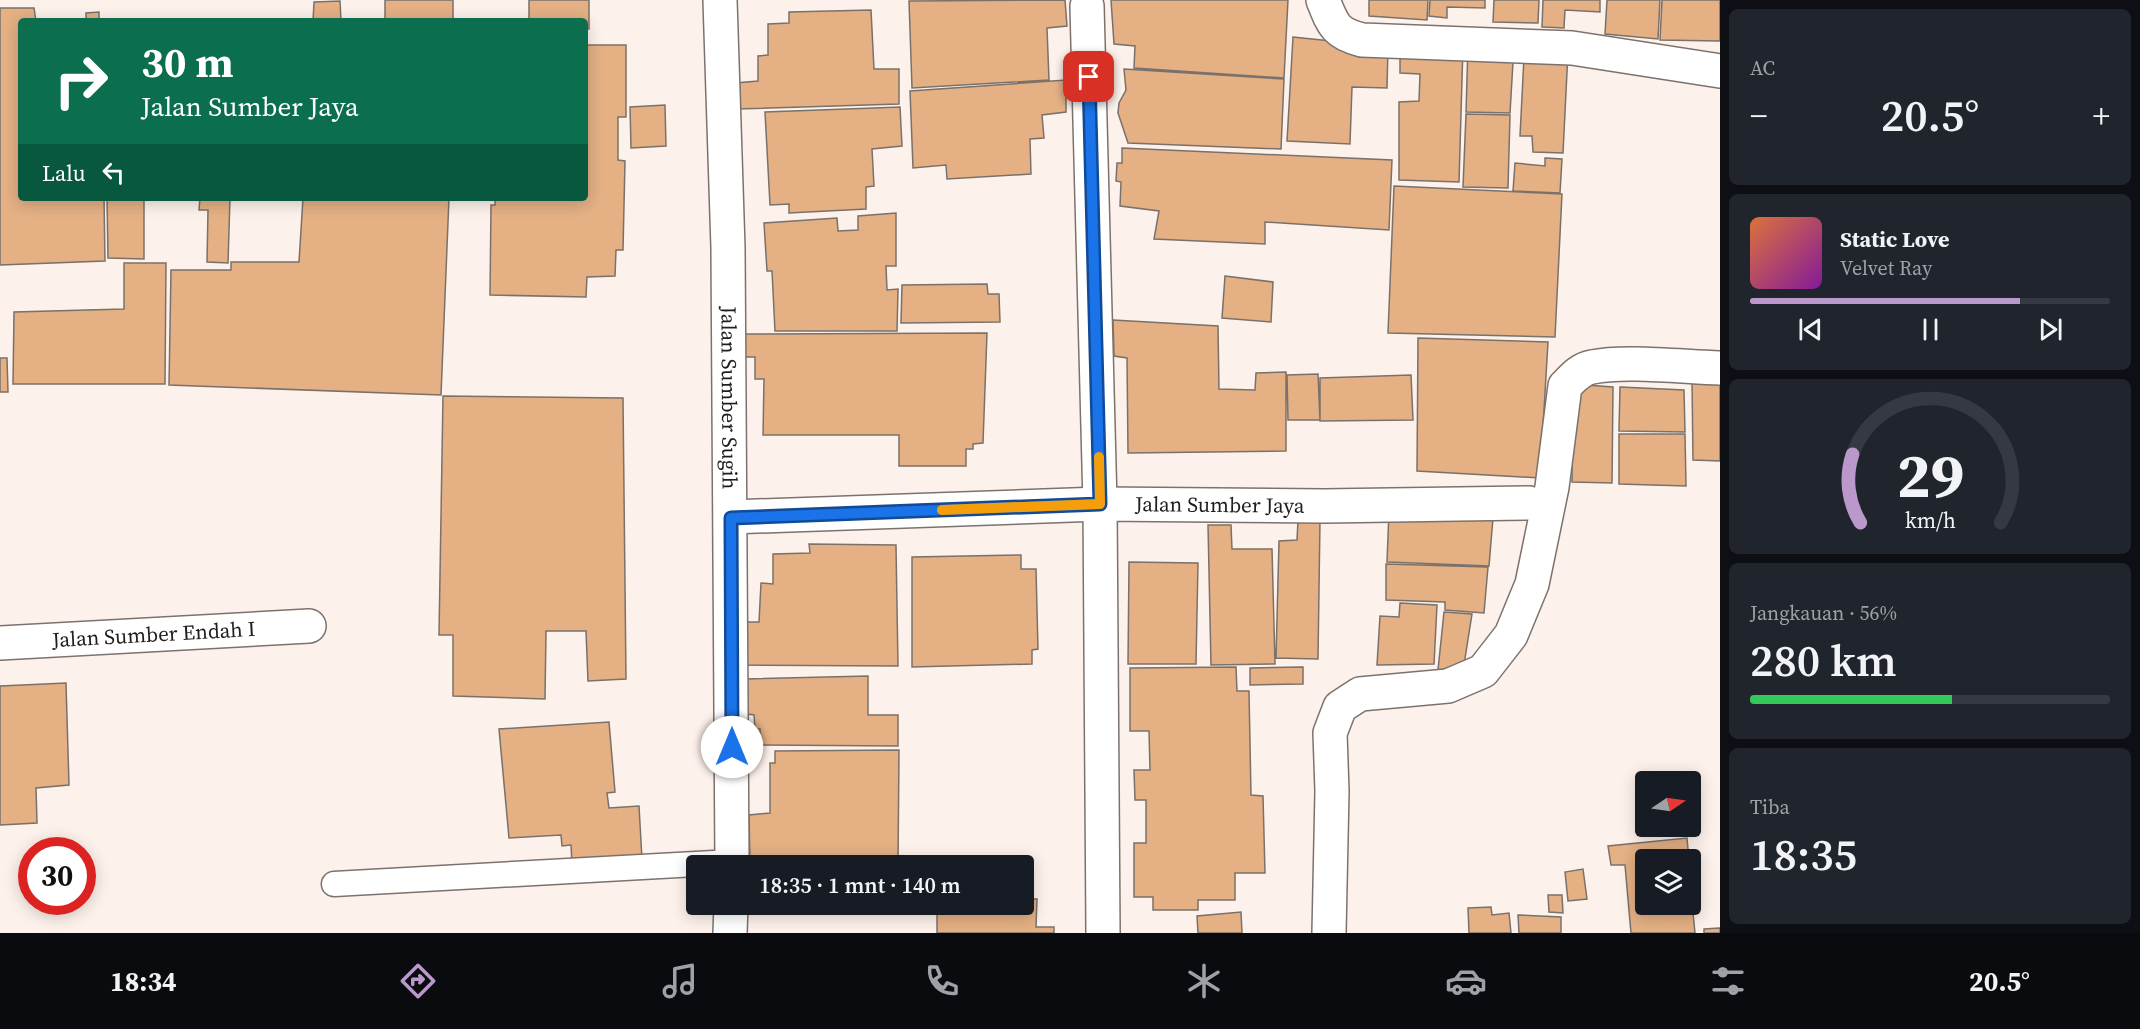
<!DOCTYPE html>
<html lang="id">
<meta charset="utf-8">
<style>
:root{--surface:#171b24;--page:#20242c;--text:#f1f3f6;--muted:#9ea1a6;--line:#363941;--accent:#bb98cc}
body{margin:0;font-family:"Source Serif 4",serif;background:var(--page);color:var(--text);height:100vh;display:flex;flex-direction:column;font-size:22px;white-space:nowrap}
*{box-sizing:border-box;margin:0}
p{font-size:20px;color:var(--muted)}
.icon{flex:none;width:33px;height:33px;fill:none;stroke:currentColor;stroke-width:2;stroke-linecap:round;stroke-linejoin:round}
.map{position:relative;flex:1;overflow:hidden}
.side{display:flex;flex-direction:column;gap:9px;padding:9px;background:#0d0f14;width:420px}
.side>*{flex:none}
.guide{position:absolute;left:18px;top:18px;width:570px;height:183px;border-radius:6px;box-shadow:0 3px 15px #0003;background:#0b6e4f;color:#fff;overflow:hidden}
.needle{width:39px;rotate:77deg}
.buttons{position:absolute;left:1635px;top:771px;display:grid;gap:12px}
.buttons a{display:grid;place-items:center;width:66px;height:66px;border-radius:6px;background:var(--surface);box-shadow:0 3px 15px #0003;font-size:30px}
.speed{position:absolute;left:18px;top:837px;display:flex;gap:12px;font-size:30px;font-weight:700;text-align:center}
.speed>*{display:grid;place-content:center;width:78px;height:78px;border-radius:50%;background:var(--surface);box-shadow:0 3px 15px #0003;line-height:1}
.speed .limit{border:9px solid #d22;background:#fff;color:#111}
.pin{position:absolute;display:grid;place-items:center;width:51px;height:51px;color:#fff;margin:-26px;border-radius:12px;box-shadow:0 3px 9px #0006}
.me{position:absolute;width:66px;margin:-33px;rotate:0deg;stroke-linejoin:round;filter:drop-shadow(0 0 4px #0008)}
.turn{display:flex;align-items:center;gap:21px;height:126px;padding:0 24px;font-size:27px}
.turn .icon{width:78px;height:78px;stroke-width:2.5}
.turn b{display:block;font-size:42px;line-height:51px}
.then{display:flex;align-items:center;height:57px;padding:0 24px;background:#0003;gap:12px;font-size:22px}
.big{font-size:45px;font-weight:600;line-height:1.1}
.side .card{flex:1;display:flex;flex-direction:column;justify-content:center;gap:9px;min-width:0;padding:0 21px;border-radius:9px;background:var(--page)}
.side .dial{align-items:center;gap:0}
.dial svg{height:156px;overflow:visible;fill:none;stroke:var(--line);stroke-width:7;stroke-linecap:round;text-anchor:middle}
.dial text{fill:var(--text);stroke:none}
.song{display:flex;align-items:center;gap:18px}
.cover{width:72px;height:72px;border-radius:9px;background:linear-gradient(135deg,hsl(20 70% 55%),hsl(290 70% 35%))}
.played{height:6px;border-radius:3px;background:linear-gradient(90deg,var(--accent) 75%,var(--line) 75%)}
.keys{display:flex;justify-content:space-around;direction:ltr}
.heat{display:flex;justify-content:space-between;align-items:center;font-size:33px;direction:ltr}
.charge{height:9px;border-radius:4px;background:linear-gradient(90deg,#34c759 56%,var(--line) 0)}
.trip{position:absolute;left:686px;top:855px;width:348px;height:60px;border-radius:6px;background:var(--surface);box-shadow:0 3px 15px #0003;font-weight:600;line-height:60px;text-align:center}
.tab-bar{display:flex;height:96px;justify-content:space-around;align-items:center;background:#090b0e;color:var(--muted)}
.tab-bar .icon{width:42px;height:42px}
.tab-bar .current{color:var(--accent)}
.tab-bar b{font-size:27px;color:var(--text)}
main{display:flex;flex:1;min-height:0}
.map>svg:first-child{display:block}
.building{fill:#e4b084;stroke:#79716a;stroke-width:1.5}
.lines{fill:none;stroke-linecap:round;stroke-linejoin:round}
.lane-casing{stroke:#7c726d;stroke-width:27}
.street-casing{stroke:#7c726d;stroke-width:36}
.lane{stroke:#fff;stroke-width:24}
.street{stroke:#fff;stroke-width:33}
.route-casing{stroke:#114b97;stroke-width:15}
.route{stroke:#1a73e8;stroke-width:10}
.slow{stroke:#f59e0b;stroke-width:10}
.labels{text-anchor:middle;stroke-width:4.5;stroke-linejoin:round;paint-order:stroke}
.street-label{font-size:21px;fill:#201d1a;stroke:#fdf2eb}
</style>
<main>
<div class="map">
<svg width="1720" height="933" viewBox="0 0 1720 933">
<rect width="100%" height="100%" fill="#fdf2eb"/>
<path class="building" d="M385,0H453V21H385Z
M529,0H589V29H585V21H529Z
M1065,0L1067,26L1047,28L1049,80L912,88L909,1Z
M1111,0H1288L1284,78L1134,68L1135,46L1114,44Z
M1369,0H1428L1427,20L1369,16Z
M1430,0H1485V8L1447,7V18L1429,16Z
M1494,0H1539L1538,23L1493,22Z
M1543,0H1600V12L1565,10L1564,28L1542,27Z
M1607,0H1660L1658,39L1605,34Z
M1662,0H1720V41L1660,40Z
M340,1L341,21H313L314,2Z
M0,8H34L36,21H21V198H104L105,261L0,265Z
M871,10L874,69H899V104L736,109L735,83L758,81V56L768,55V24L789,23V12Z
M99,12V21H86V13Z
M1293,37L1388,47L1387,88L1352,87L1350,144L1287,141Z
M585,45H626V117H618V160L625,161L623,250H616L615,276L587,277L586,297L490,295L491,205H495V198H585Z
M1400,45L1463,46L1459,182L1399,180V102L1419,101L1420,74L1400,73Z
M1468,45H1514L1510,113L1466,112Z
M1568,52L1563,153L1533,152L1532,136H1520L1524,57Z
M1124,69L1284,79L1281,149L1128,143L1118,113L1119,103L1126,90Z
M1066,80V112L1042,115L1044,138L1030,139L1031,174L947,179L946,165L913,168L910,91Z
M665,105L666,146L631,148L630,107Z
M900,107L902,146L872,149L874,186L866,187V209L789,213V204L770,205L765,112Z
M1466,114L1510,115L1508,188L1463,187Z
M1122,148L1392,160L1389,230L1265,222V244L1154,239L1159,211L1120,206L1121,182L1116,181L1117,163H1122Z
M1545,158L1562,159L1560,193L1513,191L1515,163L1545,166Z
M1394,186L1562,194L1555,337L1388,333Z
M107,198H144V259L108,258Z
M200,198H230L228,263L207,262L208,210H199Z
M303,198H449L441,395L169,385L171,270H231V262H299Z
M896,213V266H886L887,290L898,289L897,331H775L772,271H767L764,223L837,218L838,231L858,230V216Z
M124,263H166L165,384H13L14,312L124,309Z
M1225,276L1273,282L1271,322L1222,318Z
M987,284L988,294H999L1000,322L901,323L902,285Z
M1113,320L1218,326L1219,389L1255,390L1256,373L1286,372V451L1128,453L1127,358L1114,356Z
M987,333L983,443L973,444V449H966V466H899V435H763L764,379H755V357H738V334Z
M1418,338L1548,342L1540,478L1417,471Z
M0,358H7L8,392H0Z
M1318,374L1320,420H1288L1287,375Z
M1411,375L1413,420L1320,421V378Z
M1692,382L1720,383V461L1693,460Z
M1573,384L1613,387L1612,483L1572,482Z
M1620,387L1684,390L1685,432L1619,431Z
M443,396L623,398L626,679L588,681L586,631H546L545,699L453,696V635H439Z
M1619,434H1685L1686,486L1619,484Z
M1389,511L1493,518L1489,566L1387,562Z
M1298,520H1320L1318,659L1276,658L1279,541L1297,540Z
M1208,525H1231L1232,549H1272L1275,664L1211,665Z
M809,544L896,545L898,666L737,665V622H759L761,583L773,584V554L810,553Z
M1021,555V569H1036L1038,649L1032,650V664L912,667V557Z
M1129,562L1198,563L1196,664H1128Z
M1386,564L1488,567L1484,613L1445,610V602L1386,600Z
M1400,603L1437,605L1434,664L1377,665L1380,616L1399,617Z
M1444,612L1472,614L1463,671L1438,670Z
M1236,667L1237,691H1249L1251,795L1263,796L1265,873H1235V900H1198V910H1153V897H1134V843H1146V800H1135L1134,770H1150L1149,731H1130V668Z
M1303,667V684L1250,685V668Z
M868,676V715H898V746L760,745V729H755L754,715L747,714L746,679Z
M66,683L69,785L36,788L37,823L0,825V686Z
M609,722L615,792L607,793L609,808L639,806L642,859L572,864L571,845L562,846L561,835L509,838L499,729Z
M899,750L898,866H758V862H750L749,815L770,813V763H775V751Z
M1687,838L1689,860H1646V904H1690V882L1695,933H1631L1625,865H1611L1608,846Z
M1583,869L1587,899L1568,901L1565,872Z
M1023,881H1028V899H1037L1036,927H1054V933H937V910H899V904H1023Z
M1548,895H1562L1563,913L1549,912Z
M1491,907L1492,915L1509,913L1511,933H1469L1468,908Z
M1241,912L1242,933H1198L1197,916Z
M1518,915L1561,917V933H1519Z
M1720,928V933H1704V929Z"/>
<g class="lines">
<defs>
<path id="lane" d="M334,884L732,862"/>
<g id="street">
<path id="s1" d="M720,0L728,248L732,866"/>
<path d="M1323,0C1333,25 1335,33 1362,40L1572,48L1720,71"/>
<path d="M1087,6L1100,504L1103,933"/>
<path id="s2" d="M731,517L1100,504L1324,506L1529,503"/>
<path id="s3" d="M0,643L309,626"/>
<path d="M730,933L731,904"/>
<path d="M1329,933L1332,791L1330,733L1340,707L1360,694L1448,686L1483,671L1511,635L1532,584L1552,487L1565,386C1573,378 1580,369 1592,367C1625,360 1684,367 1720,368"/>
</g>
</defs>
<use href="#lane" class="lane-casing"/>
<use href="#street" class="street-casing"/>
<use href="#lane" class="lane"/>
<use href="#street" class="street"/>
</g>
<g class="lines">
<defs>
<path id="route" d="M732,747L731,518L1100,504L1089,77"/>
</defs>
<use href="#route" class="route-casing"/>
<use href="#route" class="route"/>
<path class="slow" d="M942,510L1100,504L1099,457"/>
</g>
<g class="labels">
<g class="street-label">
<text dy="7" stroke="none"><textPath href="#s1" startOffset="398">Jalan Sumber Sugih</textPath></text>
<text dy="7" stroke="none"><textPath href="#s2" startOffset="489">Jalan Sumber Jaya</textPath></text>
<text dy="7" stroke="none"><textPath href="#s3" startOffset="154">Jalan Sumber Endah I</textPath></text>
</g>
</g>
</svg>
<div class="buttons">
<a><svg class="needle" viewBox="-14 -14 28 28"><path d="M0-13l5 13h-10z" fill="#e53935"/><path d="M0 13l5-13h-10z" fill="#9ea1a6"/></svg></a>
<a><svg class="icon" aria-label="layers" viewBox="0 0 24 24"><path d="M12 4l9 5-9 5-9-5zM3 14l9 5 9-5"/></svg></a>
</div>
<div class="speed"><div class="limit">30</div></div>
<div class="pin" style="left:1089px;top:77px;background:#d93025"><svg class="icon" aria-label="arrive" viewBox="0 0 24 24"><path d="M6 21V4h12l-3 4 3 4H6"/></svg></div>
<svg class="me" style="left:732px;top:747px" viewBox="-20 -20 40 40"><circle r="19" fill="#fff"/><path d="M0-13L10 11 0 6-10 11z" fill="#1a73e8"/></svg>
<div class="trip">18:35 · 1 mnt · 140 m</div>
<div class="guide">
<div class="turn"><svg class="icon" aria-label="right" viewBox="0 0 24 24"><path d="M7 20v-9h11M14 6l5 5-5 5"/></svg><div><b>30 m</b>Jalan Sumber Jaya</div></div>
<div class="then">Lalu<svg class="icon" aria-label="left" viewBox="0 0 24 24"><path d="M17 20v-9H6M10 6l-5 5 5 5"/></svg></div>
</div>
</div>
<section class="side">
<div class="card"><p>AC</p>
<div class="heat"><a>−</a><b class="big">20.5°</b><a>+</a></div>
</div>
<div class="card">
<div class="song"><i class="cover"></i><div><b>Static Love</b><p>Velvet Ray</p></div></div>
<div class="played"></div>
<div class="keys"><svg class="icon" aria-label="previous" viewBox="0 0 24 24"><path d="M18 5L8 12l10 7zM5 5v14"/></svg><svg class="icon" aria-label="pause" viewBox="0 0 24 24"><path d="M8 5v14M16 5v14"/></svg><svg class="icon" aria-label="next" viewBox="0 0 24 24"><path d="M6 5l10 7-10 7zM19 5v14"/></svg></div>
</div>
<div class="card dial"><svg viewBox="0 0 100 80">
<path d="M14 69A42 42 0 1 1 86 69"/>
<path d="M14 69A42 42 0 0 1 10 34" stroke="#bb98cc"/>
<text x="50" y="56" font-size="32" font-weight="700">29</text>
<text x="50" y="72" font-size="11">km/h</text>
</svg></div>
<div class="card"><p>Jangkauan · 56%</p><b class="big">280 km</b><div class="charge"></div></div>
<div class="card"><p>Tiba</p><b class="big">18:35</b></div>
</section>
</main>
<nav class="tab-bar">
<b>18:34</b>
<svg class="icon current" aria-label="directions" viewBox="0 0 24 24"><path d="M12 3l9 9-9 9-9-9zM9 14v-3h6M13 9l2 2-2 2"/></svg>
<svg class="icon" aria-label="music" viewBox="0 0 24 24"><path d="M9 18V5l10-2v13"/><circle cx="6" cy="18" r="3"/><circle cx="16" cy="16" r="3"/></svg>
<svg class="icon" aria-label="phone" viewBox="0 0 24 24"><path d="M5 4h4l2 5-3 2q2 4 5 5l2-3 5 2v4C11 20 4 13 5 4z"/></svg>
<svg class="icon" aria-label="climate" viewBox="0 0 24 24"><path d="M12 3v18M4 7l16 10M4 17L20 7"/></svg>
<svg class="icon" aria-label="car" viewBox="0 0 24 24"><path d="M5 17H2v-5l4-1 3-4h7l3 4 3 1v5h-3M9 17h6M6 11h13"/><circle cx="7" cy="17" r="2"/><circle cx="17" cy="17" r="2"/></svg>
<svg class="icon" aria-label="filters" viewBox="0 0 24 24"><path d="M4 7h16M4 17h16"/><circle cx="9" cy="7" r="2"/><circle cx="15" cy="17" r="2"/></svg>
<b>20.5°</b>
</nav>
